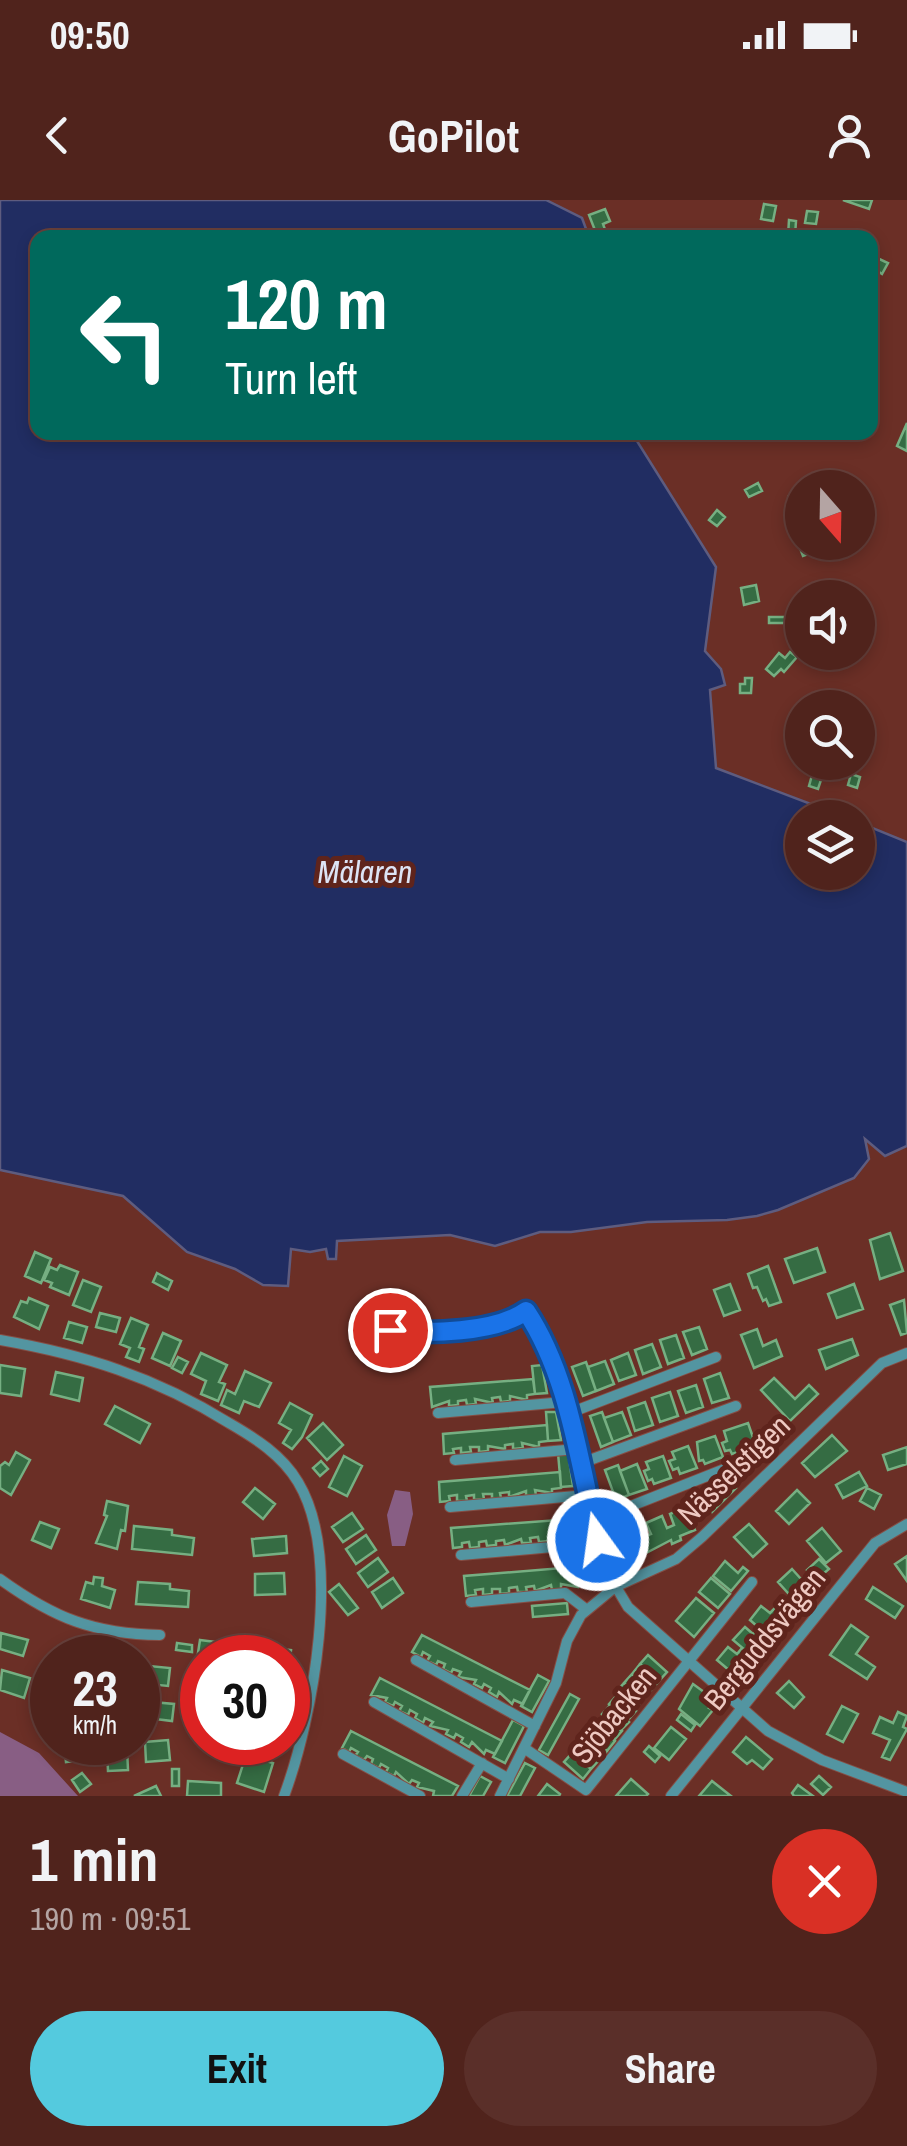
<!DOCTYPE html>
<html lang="en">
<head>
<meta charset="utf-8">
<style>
	:root { --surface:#50231c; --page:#5a2f29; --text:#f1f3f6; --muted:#b4a4a3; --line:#67403b; --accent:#54cade }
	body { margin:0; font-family:"Archivo Narrow",sans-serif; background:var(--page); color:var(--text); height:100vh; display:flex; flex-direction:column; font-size:38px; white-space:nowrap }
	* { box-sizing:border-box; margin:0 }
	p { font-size:32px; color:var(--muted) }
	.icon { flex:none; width:55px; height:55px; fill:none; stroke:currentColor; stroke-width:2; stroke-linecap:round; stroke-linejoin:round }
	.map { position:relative; height:1596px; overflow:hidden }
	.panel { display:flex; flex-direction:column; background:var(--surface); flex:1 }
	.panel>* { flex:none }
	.banner { position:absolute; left:30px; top:30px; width:848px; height:210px; border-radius:20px; box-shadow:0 5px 15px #0003,0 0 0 2px var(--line); background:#00695c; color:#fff; overflow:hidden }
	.needle { width:65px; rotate:160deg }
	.controls { position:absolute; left:785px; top:270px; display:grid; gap:20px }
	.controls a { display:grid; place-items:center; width:90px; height:90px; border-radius:50%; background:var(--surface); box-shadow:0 5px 15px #0003,0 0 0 2px var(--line); font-size:50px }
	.speed { position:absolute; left:30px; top:1435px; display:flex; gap:20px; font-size:50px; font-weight:700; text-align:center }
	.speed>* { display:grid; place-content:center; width:130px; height:130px; border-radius:50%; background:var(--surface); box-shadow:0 5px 15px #0003,0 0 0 2px var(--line); line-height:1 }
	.speed small { font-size:25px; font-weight:400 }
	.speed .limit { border:15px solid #d22; background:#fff; color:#111 }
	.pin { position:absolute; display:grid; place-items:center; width:85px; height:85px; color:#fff; margin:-42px; border:5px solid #fff; border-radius:50%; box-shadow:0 2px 10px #0007 }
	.me { position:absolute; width:110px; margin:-55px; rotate:346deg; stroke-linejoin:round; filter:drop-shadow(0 0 8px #0008) }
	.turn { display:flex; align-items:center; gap:35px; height:210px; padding:0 30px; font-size:45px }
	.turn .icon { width:130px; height:130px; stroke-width:2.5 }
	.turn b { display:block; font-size:70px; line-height:85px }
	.round { display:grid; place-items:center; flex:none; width:105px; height:105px; border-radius:52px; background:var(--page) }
	.summary { display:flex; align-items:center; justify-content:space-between; height:170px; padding:0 30px }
	h1 { font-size:60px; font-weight:700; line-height:75px }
	.button { display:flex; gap:20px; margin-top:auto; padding:20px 30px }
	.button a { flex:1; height:115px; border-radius:60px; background:var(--accent); color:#111; font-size:40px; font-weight:700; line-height:115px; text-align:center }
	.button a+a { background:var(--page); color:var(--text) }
	.status { display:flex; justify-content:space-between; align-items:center; height:70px; padding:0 50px; background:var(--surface); direction:ltr }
	.status svg { height:28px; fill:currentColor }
	header { display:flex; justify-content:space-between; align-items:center; height:130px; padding:0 30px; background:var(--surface); font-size:45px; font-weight:700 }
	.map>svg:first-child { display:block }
</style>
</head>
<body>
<div class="status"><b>09:50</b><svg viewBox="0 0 49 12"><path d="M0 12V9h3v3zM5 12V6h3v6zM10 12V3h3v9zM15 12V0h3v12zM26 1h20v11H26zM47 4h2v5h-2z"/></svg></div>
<header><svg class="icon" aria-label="back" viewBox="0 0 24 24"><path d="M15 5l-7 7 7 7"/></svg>GoPilot<svg class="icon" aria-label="person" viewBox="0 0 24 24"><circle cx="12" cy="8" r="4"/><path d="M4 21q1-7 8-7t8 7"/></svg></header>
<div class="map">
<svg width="907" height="1596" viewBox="0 0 907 1596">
	<rect width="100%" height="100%" fill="#6b2f26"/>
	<!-- green -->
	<path fill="#885e84" d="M 395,1290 L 410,1292 L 413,1314 L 405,1346 L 392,1346 L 387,1315 Z
		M 0,1532 L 39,1553 L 78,1596 L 0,1596 Z"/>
	<!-- water -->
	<path fill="#212d62" stroke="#5e5c7f" stroke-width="2.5" d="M 0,0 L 546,0 L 582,18 L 589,37 L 38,38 L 38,232 L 632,233 L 716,367 L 705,451 L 721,469 L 725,485 L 710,490 L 716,568 L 845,617 L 802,618 L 802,672 L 858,672 L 858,622 L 907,642 L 907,946 L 885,956 L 865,939 L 869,959 L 854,978 L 778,1010 L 757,1016 L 727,1020 L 647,1022 L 571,1032 L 540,1032 L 495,1046 L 450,1035 L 337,1041 L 336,1059 L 328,1059 L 326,1049 L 310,1052 L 291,1049 L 288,1086 L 263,1085 L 235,1069 L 187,1052 L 123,996 L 0,970 Z"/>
	<!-- building -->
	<path fill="#356c43" stroke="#76af82" stroke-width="2.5" d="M 843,0 L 872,0 L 869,9 Z
		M 764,4 L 776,6 L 773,21 L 761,19 Z
		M 605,9 L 610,21 L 603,24 L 608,38 L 598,38 L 589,15 Z
		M 807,11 L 818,12 L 816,24 L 805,23 Z
		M 789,20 L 796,21 L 795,36 L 788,36 Z
		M 875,57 L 888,63 L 882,74 L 876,70 L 874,75 L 870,73 Z
		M 907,223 L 907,251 L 897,246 Z
		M 758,283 L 762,291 L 749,297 L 745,290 Z
		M 797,290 L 802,298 L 802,305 L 798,308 L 789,296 Z
		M 717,310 L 725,317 L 717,326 L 709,320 Z
		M 802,341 L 810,342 L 814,352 L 803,356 L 798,343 Z
		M 756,385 L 759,401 L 744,405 L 741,388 Z
		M 769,417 L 790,417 L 790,423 L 769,423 Z
		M 790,452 L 797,457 L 784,472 L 781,469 L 774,476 L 766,469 L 779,453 L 785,458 Z
		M 745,478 L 752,478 L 751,493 L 740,493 L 740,484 L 745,484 Z
		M 814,568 L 824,571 L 818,589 L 809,586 Z
		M 851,574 L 860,577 L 857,588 L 848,585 Z
		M 890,1033 L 903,1071 L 880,1079 L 870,1040 Z
		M 817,1048 L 825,1072 L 794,1083 L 785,1059 Z
		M 35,1052 L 51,1059 L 41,1083 L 25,1076 Z
		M 60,1065 L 78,1072 L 69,1095 L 50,1087 L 52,1083 L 44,1080 L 50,1067 L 57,1070 Z
		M 768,1066 L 781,1102 L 769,1106 L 766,1099 L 763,1101 L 757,1087 L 753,1088 L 748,1074 Z
		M 157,1073 L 172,1081 L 168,1090 L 153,1082 Z
		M 83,1080 L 101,1087 L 91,1112 L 73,1105 Z
		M 730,1084 L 740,1110 L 724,1116 L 714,1090 Z
		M 854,1084 L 863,1109 L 837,1118 L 828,1094 Z
		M 29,1098 L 48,1106 L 39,1129 L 14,1117 L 21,1101 L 27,1103 Z
		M 904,1100 L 907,1133 L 901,1135 L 890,1105 Z
		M 100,1113 L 120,1118 L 116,1132 L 96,1127 Z
		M 131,1118 L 148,1125 L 139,1147 L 144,1149 L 139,1162 L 126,1157 L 130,1148 L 120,1144 Z
		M 69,1122 L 87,1127 L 82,1143 L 64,1138 Z
		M 699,1127 L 707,1149 L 692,1155 L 683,1132 Z
		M 757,1129 L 763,1146 L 776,1140 L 782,1156 L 754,1168 L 741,1135 Z
		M 163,1133 L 181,1141 L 170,1166 L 152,1158 Z
		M 676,1135 L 684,1158 L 668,1164 L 660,1140 Z
		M 852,1139 L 858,1155 L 826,1169 L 819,1150 Z
		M 652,1144 L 661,1167 L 643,1174 L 635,1150 Z
		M 401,1146 L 403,1162 L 379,1163 L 378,1148 Z
		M 201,1153 L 227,1165 L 219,1182 L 225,1184 L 218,1201 L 201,1194 L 206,1181 L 191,1174 Z
		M 628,1153 L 636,1175 L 619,1181 L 611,1160 Z
		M 178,1157 L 188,1162 L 182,1173 L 172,1168 Z
		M 605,1161 L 614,1184 L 596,1191 L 588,1167 Z
		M 586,1162 L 596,1191 L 583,1196 L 572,1167 Z
		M 0,1165 L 25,1169 L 21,1196 L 0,1193 Z
		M 542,1165 L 547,1193 L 535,1194 L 532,1166 Z
		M 245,1171 L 271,1183 L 259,1207 L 244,1201 L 239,1213 L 221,1205 L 227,1190 L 235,1194 Z
		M 56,1172 L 83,1178 L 79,1201 L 51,1194 Z
		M 720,1173 L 729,1198 L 712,1203 L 704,1179 Z
		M 774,1178 L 795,1199 L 809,1185 L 818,1194 L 790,1221 L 761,1190 Z
		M 533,1179 L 535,1194 L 527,1195 L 527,1200 L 510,1196 L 510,1201 L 501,1202 L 500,1197 L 492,1198 L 493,1203 L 475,1199 L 476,1204 L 467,1205 L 466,1200 L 458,1201 L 458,1205 L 449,1206 L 449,1201 L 432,1207 L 430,1187 Z
		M 696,1185 L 703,1207 L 686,1213 L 678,1191 Z
		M 670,1192 L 678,1216 L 660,1222 L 652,1198 Z
		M 645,1202 L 653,1225 L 635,1231 L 628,1208 Z
		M 290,1203 L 312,1215 L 302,1237 L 292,1249 L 283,1243 L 291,1230 L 279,1223 Z
		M 115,1206 L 150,1224 L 140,1243 L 105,1224 Z
		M 546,1212 L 556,1212 L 561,1240 L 548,1241 Z
		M 602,1212 L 613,1242 L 601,1247 L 590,1216 Z
		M 622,1212 L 631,1235 L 613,1242 L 604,1218 Z
		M 323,1223 L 343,1245 L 327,1260 L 307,1238 Z
		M 748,1223 L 756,1246 L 732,1254 L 730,1250 L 725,1251 L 722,1243 L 727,1241 L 724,1231 Z
		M 547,1225 L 548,1241 L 539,1242 L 539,1247 L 522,1243 L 523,1248 L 513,1249 L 513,1244 L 505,1245 L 505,1249 L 488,1246 L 488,1251 L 479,1252 L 479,1247 L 470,1247 L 471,1252 L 461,1253 L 461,1248 L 453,1249 L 454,1253 L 444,1254 L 443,1234 Z
		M 832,1235 L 847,1251 L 815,1277 L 802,1263 Z
		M 715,1236 L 723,1257 L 705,1264 L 703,1260 L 699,1261 L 697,1242 Z
		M 688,1246 L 697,1268 L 680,1274 L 678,1268 L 673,1270 L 669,1261 L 675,1259 L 672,1252 Z
		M 907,1247 L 907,1264 L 888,1270 L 883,1255 Z
		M 16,1252 L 30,1260 L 11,1295 L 0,1288 L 0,1266 L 5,1262 L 9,1265 Z
		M 568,1252 L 573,1286 L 561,1287 L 558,1253 Z
		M 344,1256 L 362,1266 L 347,1296 L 329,1287 Z
		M 663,1256 L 671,1278 L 654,1284 L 652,1279 L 648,1281 L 644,1271 L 649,1269 L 646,1262 Z
		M 321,1261 L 328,1269 L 320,1276 L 313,1268 Z
		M 637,1264 L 647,1289 L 629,1295 L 620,1271 Z
		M 618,1265 L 629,1295 L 616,1300 L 605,1270 Z
		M 560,1272 L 561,1288 L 552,1289 L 552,1293 L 535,1290 L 536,1295 L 526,1296 L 526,1291 L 509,1297 L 509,1292 L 500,1293 L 501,1298 L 492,1299 L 492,1294 L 483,1294 L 484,1299 L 474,1300 L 474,1295 L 466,1296 L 467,1301 L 457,1301 L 457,1295 L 449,1296 L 450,1301 L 440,1302 L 439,1282 Z
		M 859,1272 L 867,1286 L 843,1298 L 836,1285 Z
		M 727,1279 L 736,1288 L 712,1312 L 703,1303 Z
		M 255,1288 L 275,1304 L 263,1319 L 243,1302 Z
		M 867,1288 L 881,1295 L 874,1309 L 860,1301 Z
		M 797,1290 L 810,1303 L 789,1324 L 776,1311 Z
		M 580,1299 L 587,1335 L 574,1337 L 571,1300 Z
		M 107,1301 L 128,1306 L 125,1331 L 121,1330 L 117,1349 L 96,1343 L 107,1316 L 104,1315 Z
		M 686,1307 L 695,1330 L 680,1336 L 681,1340 L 672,1344 L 671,1340 L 648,1352 L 647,1349 L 631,1355 L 622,1332 L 639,1326 L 643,1337 L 651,1334 L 646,1323 L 662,1316 L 667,1328 L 674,1325 L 670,1314 Z
		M 352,1313 L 363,1329 L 343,1342 L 332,1327 Z
		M 572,1319 L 574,1334 L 564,1335 L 565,1340 L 548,1337 L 548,1341 L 539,1342 L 538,1337 L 530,1338 L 531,1343 L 522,1343 L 521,1339 L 505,1345 L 504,1340 L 496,1341 L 496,1345 L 487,1346 L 486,1341 L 479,1342 L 479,1347 L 470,1348 L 469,1342 L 462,1343 L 462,1347 L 453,1348 L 451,1328 Z
		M 40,1322 L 59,1329 L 51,1348 L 32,1340 Z
		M 749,1324 L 767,1344 L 753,1357 L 734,1337 Z
		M 134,1326 L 172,1330 L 172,1335 L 194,1338 L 192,1355 L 132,1349 Z
		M 822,1328 L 841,1351 L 826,1363 L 807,1341 Z
		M 366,1335 L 376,1350 L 356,1364 L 346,1349 Z
		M 286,1336 L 287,1353 L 254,1356 L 252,1339 Z
		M 593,1346 L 598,1374 L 586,1375 L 584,1347 Z
		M 907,1356 L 907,1381 L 895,1364 Z
		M 378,1358 L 388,1372 L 368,1387 L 358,1373 Z
		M 819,1359 L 829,1369 L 816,1380 L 807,1370 Z
		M 725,1361 L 738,1373 L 743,1367 L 748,1371 L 731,1391 L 713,1376 Z
		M 586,1366 L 587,1382 L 578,1383 L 578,1387 L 561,1384 L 561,1389 L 552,1390 L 551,1385 L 535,1391 L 534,1386 L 526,1387 L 527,1392 L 518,1392 L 517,1387 L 509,1388 L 509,1393 L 500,1394 L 500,1389 L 492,1389 L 492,1394 L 483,1395 L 483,1389 L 475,1390 L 476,1395 L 466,1396 L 464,1376 Z
		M 792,1369 L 810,1389 L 796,1402 L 778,1382 Z
		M 284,1373 L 285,1394 L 255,1395 L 255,1374 Z
		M 94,1377 L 103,1378 L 102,1386 L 115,1390 L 110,1408 L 81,1399 L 86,1382 L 93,1384 Z
		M 393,1378 L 403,1393 L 382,1408 L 372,1392 Z
		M 711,1378 L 730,1394 L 718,1408 L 699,1392 Z
		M 138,1382 L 170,1384 L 170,1389 L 189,1391 L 188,1407 L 136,1404 Z
		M 339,1384 L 358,1408 L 348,1415 L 329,1392 Z
		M 873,1387 L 903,1406 L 895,1418 L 866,1399 Z
		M 696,1398 L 714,1413 L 694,1437 L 676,1421 Z
		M 567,1403 L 568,1414 L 533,1417 L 532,1406 Z
		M 761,1406 L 770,1413 L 775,1408 L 787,1418 L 768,1436 L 750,1420 Z
		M 851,1425 L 868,1437 L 856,1454 L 875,1467 L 867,1479 L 830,1455 Z
		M 745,1427 L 753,1434 L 758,1429 L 770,1439 L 752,1456 L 733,1440 Z
		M 1,1433 L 28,1440 L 23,1456 L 0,1449 Z
		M 422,1435 L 530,1490 L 523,1504 L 514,1500 L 512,1504 L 499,1492 L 497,1497 L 489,1492 L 491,1488 L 484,1484 L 482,1488 L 474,1484 L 476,1480 L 458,1477 L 461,1472 L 453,1469 L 451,1473 L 443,1469 L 445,1464 L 438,1461 L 436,1465 L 427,1461 L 430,1456 L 423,1452 L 421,1457 L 412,1452 Z
		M 200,1440 L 232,1444 L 230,1458 L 202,1458 L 202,1467 L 196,1466 Z
		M 82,1443 L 112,1453 L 111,1458 L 77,1458 Z
		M 177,1443 L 192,1445 L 192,1452 L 176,1450 Z
		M 256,1446 L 291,1450 L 288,1478 L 288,1458 L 254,1458 Z
		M 728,1447 L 737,1454 L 742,1448 L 754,1458 L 736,1476 L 717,1460 Z
		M 648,1455 L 667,1472 L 659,1481 L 640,1464 Z
		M 640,1464 L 659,1481 L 651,1490 L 632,1474 Z
		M 139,1465 L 170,1468 L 168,1486 L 138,1483 Z
		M 2,1470 L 30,1478 L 24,1498 L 0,1490 Z
		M 632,1474 L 651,1490 L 643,1500 L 624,1483 Z
		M 538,1475 L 549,1481 L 532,1512 L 521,1506 Z
		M 380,1478 L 502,1541 L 495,1554 L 486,1550 L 484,1554 L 472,1542 L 469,1547 L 461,1542 L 463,1538 L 456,1534 L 454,1538 L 446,1534 L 448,1530 L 430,1526 L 433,1522 L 425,1518 L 423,1523 L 415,1518 L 417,1514 L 410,1510 L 408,1515 L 399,1511 L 402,1506 L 395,1502 L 393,1506 L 385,1502 L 387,1498 L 371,1495 Z
		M 47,1481 L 52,1482 L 52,1508 L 45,1507 Z
		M 789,1481 L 804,1497 L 794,1508 L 777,1493 Z
		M 624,1483 L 643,1500 L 635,1509 L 616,1492 Z
		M 693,1484 L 715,1500 L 709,1508 L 713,1510 L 700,1526 L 679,1509 Z
		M 192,1486 L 202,1487 L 202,1517 L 189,1515 Z
		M 570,1494 L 579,1499 L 548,1555 L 539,1550 Z
		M 617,1495 L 636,1511 L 628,1520 L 609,1504 Z
		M 141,1501 L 174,1504 L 172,1521 L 139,1517 Z
		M 610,1505 L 629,1522 L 621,1530 L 602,1514 Z
		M 842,1506 L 858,1514 L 843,1542 L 827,1534 Z
		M 898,1512 L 907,1516 L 903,1527 L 907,1529 L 890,1560 L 882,1557 L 890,1540 L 873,1533 L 880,1517 L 893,1523 Z
		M 681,1514 L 695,1525 L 691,1531 L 677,1520 Z
		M 605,1517 L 622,1531 L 615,1539 L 598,1525 Z
		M 513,1520 L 524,1526 L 505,1563 L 493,1557 Z
		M 596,1525 L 615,1541 L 607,1551 L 588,1534 Z
		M 671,1527 L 686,1539 L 669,1560 L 654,1548 Z
		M 351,1531 L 458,1586 L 452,1596 L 433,1596 L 434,1591 L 417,1587 L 419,1583 L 412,1580 L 409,1584 L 396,1572 L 394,1576 L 386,1572 L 388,1568 L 381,1564 L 379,1568 L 371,1564 L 373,1559 L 367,1556 L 364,1560 L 355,1556 L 358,1552 L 351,1548 L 349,1552 L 342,1548 Z
		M 588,1534 L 607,1551 L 599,1560 L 580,1543 Z
		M 746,1537 L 772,1559 L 763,1569 L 752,1560 L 747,1564 L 733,1552 Z
		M 168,1540 L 170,1560 L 146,1562 L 145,1542 Z
		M 88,1542 L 90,1559 L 66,1562 L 64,1543 Z
		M 580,1543 L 599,1560 L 591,1569 L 572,1553 Z
		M 649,1546 L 660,1556 L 655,1562 L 644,1552 Z
		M 127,1548 L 128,1570 L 108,1571 L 107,1550 Z
		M 572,1553 L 591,1569 L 583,1579 L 564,1562 Z
		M 246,1555 L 273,1563 L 264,1592 L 237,1583 Z
		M 525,1563 L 535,1568 L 520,1596 L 507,1596 Z
		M 172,1569 L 179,1569 L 179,1586 L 172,1586 Z
		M 82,1573 L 91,1584 L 80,1592 L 72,1580 Z
		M 480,1576 L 491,1582 L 483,1596 L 469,1596 Z
		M 819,1576 L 831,1587 L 823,1595 L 811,1584 Z
		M 631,1579 L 648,1594 L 646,1596 L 616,1596 Z
		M 188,1581 L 221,1583 L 221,1596 L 187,1596 Z
		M 712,1581 L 731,1596 L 699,1596 Z
		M 547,1584 L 560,1594 L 559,1596 L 538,1596 Z
		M 798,1585 L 813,1596 L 794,1596 L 792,1593 Z
		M 156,1586 L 161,1596 L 134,1596 Z"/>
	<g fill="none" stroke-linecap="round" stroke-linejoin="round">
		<defs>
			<path id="service" d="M 355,1127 C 403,1132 486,1139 526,1111"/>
			<path id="minor" d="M 526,1111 C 585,1199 570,1318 628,1407 L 768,1531 L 822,1560 L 907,1592
				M 0,1140 C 85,1155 155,1177 229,1223 C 255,1238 282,1255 298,1282 C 343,1357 313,1518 284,1596
				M 438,1213 L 564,1202
				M 567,1214 L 716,1157
				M 455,1260 L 576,1249
				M 579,1264 L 736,1206
				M 450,1307 L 587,1295
				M 593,1321 L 750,1259
				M 461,1355 L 598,1343
				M 0,1379 C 54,1418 94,1434 160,1435
				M 471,1402 L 565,1393 L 587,1410
				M 416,1460 L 535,1526
				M 374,1502 L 509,1579
				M 524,1548 L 586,1590 L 752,1382
				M 343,1554 L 420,1596
				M 462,1596 L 482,1563
				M 500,1596 L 556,1483 L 567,1441 L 581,1415 L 615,1387 L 676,1359 L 702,1337 L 882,1163 L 907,1153
				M 671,1596 L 875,1343 L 907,1324"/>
		</defs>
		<!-- service casing -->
		<use href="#service" stroke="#854e45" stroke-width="8"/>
		<!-- minor casing -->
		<use href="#minor" stroke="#854e45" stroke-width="12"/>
		<!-- service -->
		<use href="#service" stroke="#5395a1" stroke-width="5"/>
		<!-- minor -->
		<use href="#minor" stroke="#5395a1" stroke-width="10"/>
	</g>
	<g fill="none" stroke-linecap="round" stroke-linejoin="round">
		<defs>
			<path id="route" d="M 390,1130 C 428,1134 495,1133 526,1111 C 570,1177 579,1265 598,1340"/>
		</defs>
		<!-- route casing -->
		<use href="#route" stroke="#114b97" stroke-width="25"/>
		<!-- route -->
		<use href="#route" stroke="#1a73e8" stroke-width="18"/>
	</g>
	<g text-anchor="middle" stroke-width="10" stroke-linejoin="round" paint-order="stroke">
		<!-- street labels -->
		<g font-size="30" fill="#eec9c2" stroke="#5f241c">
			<text transform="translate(734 1270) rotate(-44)" y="10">Nässelstigen</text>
			<text transform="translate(765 1439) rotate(-51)" y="10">Berguddsvägen</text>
			<text transform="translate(614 1515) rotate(-51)" y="10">Sjöbacken</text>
		</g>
		<!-- water labels -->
		<g font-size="32" font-style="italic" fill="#dde4f5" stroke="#5f241c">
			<text x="365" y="683">Mälaren</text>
		</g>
	</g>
</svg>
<div class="controls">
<a><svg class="needle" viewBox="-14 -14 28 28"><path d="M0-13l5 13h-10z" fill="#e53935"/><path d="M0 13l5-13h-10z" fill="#b4a4a3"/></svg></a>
<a><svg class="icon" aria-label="sound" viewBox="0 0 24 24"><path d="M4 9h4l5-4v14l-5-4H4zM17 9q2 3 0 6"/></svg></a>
<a><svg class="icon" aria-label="search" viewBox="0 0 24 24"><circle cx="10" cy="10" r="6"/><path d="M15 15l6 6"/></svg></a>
<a><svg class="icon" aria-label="layers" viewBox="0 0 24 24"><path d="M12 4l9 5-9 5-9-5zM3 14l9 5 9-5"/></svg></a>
</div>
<div class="speed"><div>23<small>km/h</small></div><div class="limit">30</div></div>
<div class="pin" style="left:390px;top:1130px;background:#d93025"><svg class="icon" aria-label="arrive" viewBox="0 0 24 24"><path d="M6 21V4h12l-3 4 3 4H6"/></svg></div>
<svg class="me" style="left:598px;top:1340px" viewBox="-20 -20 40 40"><circle r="17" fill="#1a73e8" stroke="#fff" stroke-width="3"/><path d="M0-11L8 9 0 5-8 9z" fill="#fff"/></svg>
<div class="banner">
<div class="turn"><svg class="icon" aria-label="left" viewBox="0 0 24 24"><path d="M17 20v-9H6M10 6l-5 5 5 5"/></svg><div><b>120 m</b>Turn left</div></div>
</div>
</div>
<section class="panel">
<div class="summary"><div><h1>1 min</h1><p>190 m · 09:51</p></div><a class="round" style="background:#d93025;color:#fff"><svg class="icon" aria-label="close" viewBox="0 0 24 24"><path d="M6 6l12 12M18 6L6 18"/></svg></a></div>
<div class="button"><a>Exit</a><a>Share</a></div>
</section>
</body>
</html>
